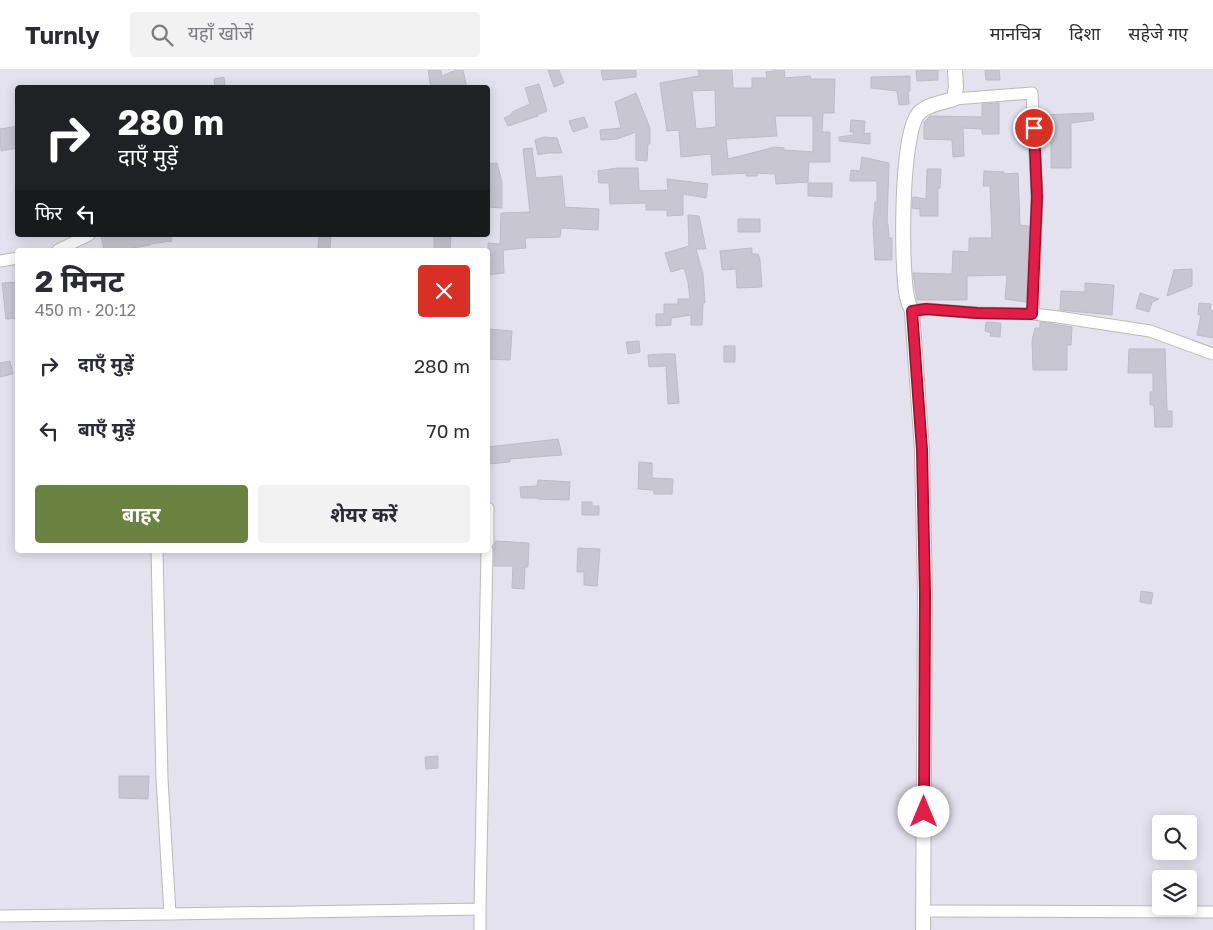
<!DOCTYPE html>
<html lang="hi">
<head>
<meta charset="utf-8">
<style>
	:root { --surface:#fff; --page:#f2f2f3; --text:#2b2b33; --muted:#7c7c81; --line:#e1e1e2; --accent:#6a8240 }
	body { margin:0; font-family:"Golos Text","Noto Sans Devanagari",sans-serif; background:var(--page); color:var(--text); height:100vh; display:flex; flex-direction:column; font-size:19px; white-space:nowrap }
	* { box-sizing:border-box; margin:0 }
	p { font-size:16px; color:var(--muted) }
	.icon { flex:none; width:28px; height:28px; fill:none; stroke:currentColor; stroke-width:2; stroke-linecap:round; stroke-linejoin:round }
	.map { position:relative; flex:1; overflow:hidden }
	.details { position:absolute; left:15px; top:178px; width:475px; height:305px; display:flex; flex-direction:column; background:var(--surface); border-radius:5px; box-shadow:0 2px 12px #0003 }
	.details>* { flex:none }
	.top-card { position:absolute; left:15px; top:15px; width:475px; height:152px; border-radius:5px; box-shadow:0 2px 12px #0003; background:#202124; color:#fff; overflow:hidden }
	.tools { position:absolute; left:1152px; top:745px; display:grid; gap:10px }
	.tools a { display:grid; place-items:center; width:45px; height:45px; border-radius:5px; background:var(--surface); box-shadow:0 2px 12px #0003; font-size:25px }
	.pin { position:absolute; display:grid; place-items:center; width:42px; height:42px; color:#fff; margin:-21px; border:2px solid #fff; border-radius:50%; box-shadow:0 1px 5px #0007 }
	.me { position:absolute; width:55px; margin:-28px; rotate:0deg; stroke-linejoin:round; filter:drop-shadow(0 0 4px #0008) }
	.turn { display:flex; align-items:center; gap:18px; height:105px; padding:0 20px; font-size:22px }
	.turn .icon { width:65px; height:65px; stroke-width:2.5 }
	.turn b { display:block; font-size:35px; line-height:42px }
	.then { display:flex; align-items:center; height:48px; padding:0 20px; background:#0003; gap:10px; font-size:19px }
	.round { display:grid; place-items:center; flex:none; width:52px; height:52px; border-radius:5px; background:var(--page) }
	.head { display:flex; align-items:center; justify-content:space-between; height:85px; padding:0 20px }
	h1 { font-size:30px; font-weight:700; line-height:38px }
	.cta { display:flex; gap:10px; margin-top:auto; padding:10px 20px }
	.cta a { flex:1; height:58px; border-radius:5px; background:var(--accent); color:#fff; font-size:20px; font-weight:700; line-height:58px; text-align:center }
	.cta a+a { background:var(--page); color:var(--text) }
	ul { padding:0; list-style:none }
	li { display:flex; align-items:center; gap:15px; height:65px; padding:0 20px }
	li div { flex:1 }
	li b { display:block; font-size:19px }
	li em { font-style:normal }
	header { display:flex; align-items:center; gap:30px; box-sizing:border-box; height:70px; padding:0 25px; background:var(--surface); border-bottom:1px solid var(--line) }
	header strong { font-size:24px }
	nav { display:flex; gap:28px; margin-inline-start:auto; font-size:18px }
	.search { width:350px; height:45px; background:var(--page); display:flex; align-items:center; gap:12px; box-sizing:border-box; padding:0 18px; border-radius:5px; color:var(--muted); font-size:19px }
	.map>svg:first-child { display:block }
</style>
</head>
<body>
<header>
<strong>Turnly</strong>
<div class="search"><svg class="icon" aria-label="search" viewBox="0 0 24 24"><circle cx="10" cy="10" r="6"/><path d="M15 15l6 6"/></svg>यहाँ खोजें</div>
<nav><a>मानचित्र</a><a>दिशा</a><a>सहेजे गए</a></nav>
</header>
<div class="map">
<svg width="1213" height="860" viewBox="0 0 1213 860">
	<rect width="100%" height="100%" fill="#e3e2ee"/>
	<!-- building -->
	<path fill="#c7c6d1" stroke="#bdbbc9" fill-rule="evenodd" d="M 428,0 L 441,0 L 442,6 L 456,0 L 463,0 L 467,18 L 431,18 Z
		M 548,0 L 559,0 L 564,13 L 554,17 Z
		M 601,0 L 636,0 L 636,7 L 603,10 Z
		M 698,0 L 732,0 L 733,18 L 752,18 L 752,8 L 767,8 L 766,2 L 781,0 L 784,0 L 785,8 L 810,6 L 811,9 L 835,9 L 834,43 L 823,43 L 822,62 L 830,62 L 830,92 L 809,92 L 808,112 L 776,114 L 775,104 L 757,103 L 757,106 L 746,106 L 747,103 L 712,105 L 711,84 L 681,87 L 679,60 L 667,61 L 660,13 L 699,6 ZM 715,20 L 716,57 L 696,59 L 692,21 ZM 775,46 L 813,46 L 813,82 L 784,80 L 784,78 L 775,77 L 728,89 L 726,69 L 777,66 Z
		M 938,0 L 938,10 L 917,11 L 916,1 Z
		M 985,0 L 999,0 L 1000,10 L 986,10 Z
		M 910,6 L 910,21 L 908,21 L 909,34 L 899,35 L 897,21 L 871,18 L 871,7 Z
		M 224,7 L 225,18 L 215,18 L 214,9 Z
		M 539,14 L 547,41 L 537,45 L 538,46 L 508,56 L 504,48 L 512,44 L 512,42 L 530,34 L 525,18 Z
		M 636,23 L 650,58 L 650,74 L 648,74 L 647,91 L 636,90 L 636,62 L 617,69 L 601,70 L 600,60 L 621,58 L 615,32 Z
		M 999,33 L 999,64 L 982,64 L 982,59 L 963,58 L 964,86 L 953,87 L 952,70 L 924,69 L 924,52 L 930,46 L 982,47 L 982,34 Z
		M 1093,43 L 1094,50 L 1071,53 L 1071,98 L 1051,98 L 1051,64 L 1041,64 L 1041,45 Z
		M 584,47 L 588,57 L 573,62 L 569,51 Z
		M 851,50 L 865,51 L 864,64 L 870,63 L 870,74 L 839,71 L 839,67 L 853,65 L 854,62 L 850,62 Z
		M 18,56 L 18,78 L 1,81 L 0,59 Z
		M 544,67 L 557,68 L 562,83 L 547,83 L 538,85 L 535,70 Z
		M 532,78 L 536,108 L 562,106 L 565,137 L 599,139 L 598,160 L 561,158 L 560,167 L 525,168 L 526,178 L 503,180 L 504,203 L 488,205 L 488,173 L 500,174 L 501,143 L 530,142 L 523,79 Z
		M 862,87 L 889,93 L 887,154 L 888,154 L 889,168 L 892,168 L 892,190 L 875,190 L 873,154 L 875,132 L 877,132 L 877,111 L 850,111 L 851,100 L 860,101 Z
		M 497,93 L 502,112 L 502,138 L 488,137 L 488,94 Z
		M 617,98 L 638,98 L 639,121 L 668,120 L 667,109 L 708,114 L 706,128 L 683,124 L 683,145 L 667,146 L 667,140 L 646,140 L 646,133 L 610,134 L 609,113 L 599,113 L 598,101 Z
		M 927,99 L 941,99 L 940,118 L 938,118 L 938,146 L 920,146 L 920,139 L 912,138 L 913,127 L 926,129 Z
		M 984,101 L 1004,102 L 1004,104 L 1018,103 L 1020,155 L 1029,156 L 1026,232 L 1005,229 L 1007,205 L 967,206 L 967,230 L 917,230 L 913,203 L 952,204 L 953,181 L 969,182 L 969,168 L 992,168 L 990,116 L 983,116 Z
		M 808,113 L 832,113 L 832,127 L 808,126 Z
		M 688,145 L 699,146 L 706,179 L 696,179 L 703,204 L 705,233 L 703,233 L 702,255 L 691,255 L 691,245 L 671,248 L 671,255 L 656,256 L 656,244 L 664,244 L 664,234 L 678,234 L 678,229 L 690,229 L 688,212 L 684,198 L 671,202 L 665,183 L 689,176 Z
		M 738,149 L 760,149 L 760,162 L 738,162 Z
		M 101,165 L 171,165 L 172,171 L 150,174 L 150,175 L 133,178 L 134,180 L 104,180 Z
		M 319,165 L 331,165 L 330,179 L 318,178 Z
		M 434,165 L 451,165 L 450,180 L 434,179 Z
		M 752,178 L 752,184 L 758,184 L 760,190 L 762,217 L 737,218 L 736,199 L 722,200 L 720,181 Z
		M 1192,199 L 1192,216 L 1167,226 L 1174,200 Z
		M 18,212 L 18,248 L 6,249 L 2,213 Z
		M 1085,213 L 1114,215 L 1112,245 L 1060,240 L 1061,221 L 1085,222 Z
		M 1140,223 L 1159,229 L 1152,232 L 1149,242 L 1136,238 Z
		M 1199,233 L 1211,234 L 1210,240 L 1213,241 L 1213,268 L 1197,265 L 1201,245 L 1198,245 Z
		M 986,252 L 1001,253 L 1000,267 L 990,266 L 991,263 L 985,261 Z
		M 1040,252 L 1072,257 L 1071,275 L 1067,275 L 1067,300 L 1033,300 L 1032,271 L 1035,258 L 1040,258 Z
		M 488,259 L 512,261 L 510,290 L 488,289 Z
		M 639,271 L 640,282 L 628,284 L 626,272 Z
		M 724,276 L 735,276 L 735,292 L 724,292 Z
		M 1129,279 L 1165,279 L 1167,341 L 1172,341 L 1172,357 L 1155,357 L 1154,335 L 1150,335 L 1150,322 L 1153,322 L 1153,303 L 1128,303 Z
		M 661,284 L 675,284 L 679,333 L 668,334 L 666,296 L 649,297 L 648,285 Z
		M 10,291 L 13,304 L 0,307 L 0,293 Z
		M 558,369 L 562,385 L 510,389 L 510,392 L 488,394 L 488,377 Z
		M 639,392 L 652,393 L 652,408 L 673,409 L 672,424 L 654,424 L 654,420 L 638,419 Z
		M 538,410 L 570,412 L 569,430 L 537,429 L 537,428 L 521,428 L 520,417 L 537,416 Z
		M 582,432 L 592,432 L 592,436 L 599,436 L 599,445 L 582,445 Z
		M 496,471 L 529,473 L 528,497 L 525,497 L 524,519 L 512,518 L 513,496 L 494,496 L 494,477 Z
		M 578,478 L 600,479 L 597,516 L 584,515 L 584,502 L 577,502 Z
		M 1141,521 L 1153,523 L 1151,534 L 1140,532 Z
		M 438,686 L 438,698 L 426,699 L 425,687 Z
		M 119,706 L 149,706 L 148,729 L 119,728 Z"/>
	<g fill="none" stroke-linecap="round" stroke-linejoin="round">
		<defs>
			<path id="minor" d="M 954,29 L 1032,23 L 1037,127 L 1033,244
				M 58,180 L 89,165
				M 0,191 L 18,188
				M 912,241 L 927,239 L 977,243 L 1033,244 L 1058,247 L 1150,261 L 1213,284
				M 488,472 L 488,438
				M 480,839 L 480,860
				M 924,841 L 1213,842
				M 170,844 L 480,839 L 487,480
				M 0,846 L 170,844 L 162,709 L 157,480"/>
			<path id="tertiary" d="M 923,860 L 925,524 L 922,380 L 912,241 C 910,237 908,232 907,227 C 901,198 900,63 919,43 C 926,35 944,32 954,29 L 956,17 L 955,0"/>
		</defs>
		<!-- minor casing -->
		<use href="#minor" stroke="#b9bcb2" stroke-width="13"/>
		<!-- tertiary casing -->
		<use href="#tertiary" stroke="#b9bcb2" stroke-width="16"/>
		<!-- minor -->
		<use href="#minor" stroke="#fff" stroke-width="11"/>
		<!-- tertiary -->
		<use href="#tertiary" stroke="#fff" stroke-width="14"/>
	</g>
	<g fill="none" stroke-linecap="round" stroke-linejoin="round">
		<defs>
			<path id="route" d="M 924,742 L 925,524 L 922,380 L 912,241 L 926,239 L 977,243 L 1032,244 L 1037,127 L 1034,58"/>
		</defs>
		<!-- route casing -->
		<use href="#route" stroke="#92132f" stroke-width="12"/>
		<!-- route -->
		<use href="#route" stroke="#e11d48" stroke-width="9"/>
	</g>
</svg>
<div class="tools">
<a><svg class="icon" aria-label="search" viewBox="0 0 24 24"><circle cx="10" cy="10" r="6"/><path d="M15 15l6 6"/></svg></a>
<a><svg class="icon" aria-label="layers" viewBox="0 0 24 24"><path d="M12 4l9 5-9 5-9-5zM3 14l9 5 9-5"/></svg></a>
</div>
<div class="pin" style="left:1034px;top:58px;background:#d93025"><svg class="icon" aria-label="arrive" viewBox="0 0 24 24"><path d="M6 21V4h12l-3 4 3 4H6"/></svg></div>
<svg class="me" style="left:924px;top:742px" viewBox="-20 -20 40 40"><circle r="19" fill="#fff"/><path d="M0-13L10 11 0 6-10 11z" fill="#e11d48"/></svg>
<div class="top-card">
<div class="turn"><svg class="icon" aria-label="right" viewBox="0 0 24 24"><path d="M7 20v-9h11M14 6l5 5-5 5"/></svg><div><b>280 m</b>दाएँ मुड़ें</div></div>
<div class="then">फिर<svg class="icon" aria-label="left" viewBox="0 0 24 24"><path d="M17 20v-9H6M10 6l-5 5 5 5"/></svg></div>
</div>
<section class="details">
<div class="head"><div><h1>2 मिनट</h1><p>450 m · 20:12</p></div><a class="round" style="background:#d93025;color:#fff"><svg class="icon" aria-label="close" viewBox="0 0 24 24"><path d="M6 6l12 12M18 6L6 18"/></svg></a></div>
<ul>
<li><svg class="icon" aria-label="right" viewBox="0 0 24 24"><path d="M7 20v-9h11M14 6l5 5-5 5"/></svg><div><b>दाएँ मुड़ें</b></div><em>280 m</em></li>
<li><svg class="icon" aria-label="left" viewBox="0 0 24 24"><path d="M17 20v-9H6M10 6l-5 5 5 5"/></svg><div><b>बाएँ मुड़ें</b></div><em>70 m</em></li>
</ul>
<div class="cta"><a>बाहर</a><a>शेयर करें</a></div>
</section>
</div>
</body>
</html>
